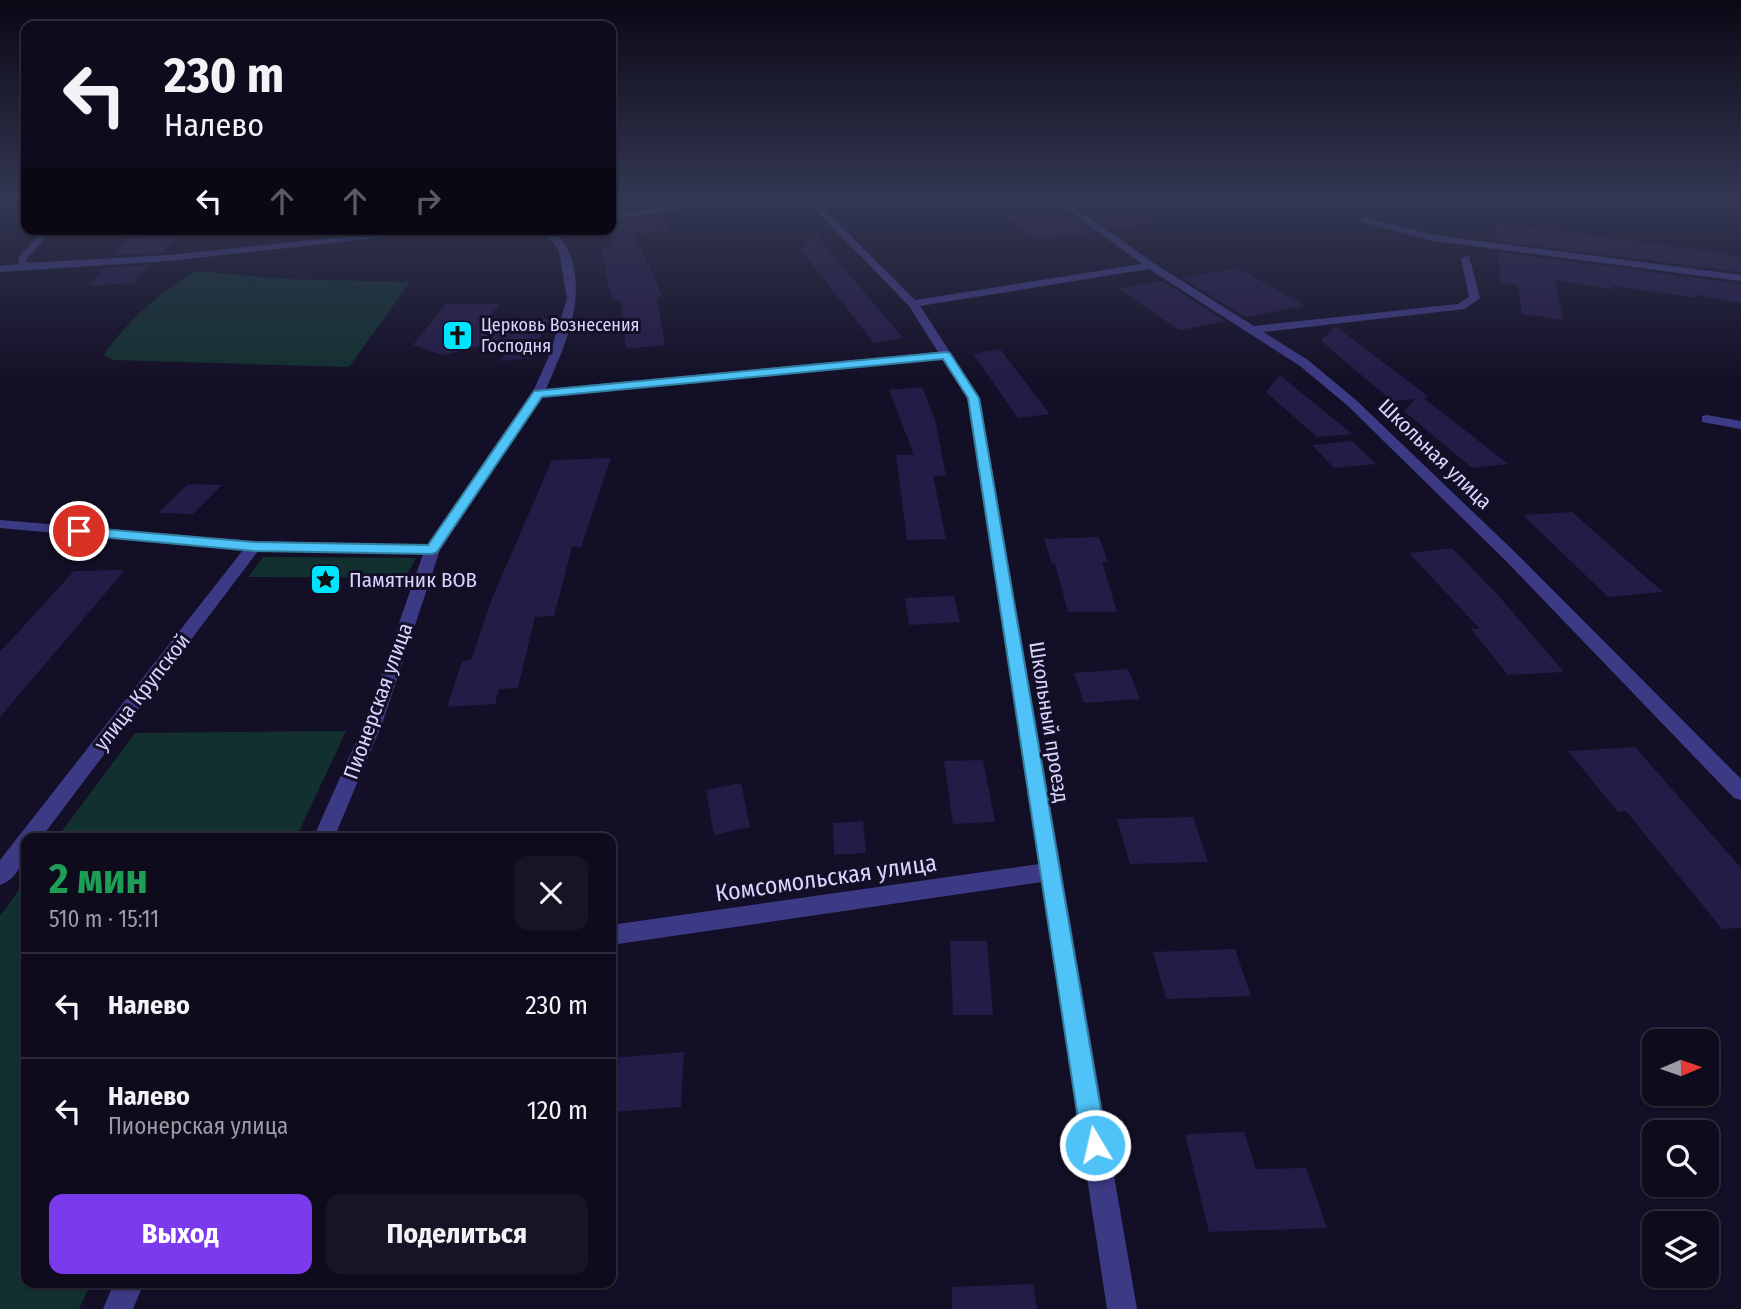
<!DOCTYPE html>
<html lang="ru">
<head>
<meta charset="utf-8">
<style>
	:root { --surface:#0e0b1c; --page:#171425; --text:#f1f3f6; --muted:#9b9ba3; --line:#2e2b3b; --accent:#7c3aed }
	body { margin:0; font-family:"Fira Sans Condensed",sans-serif; background:var(--page); color:var(--text); height:100vh; display:flex; flex-direction:column; font-size:26px; white-space:nowrap }
	* { box-sizing:border-box; margin:0 }
	p { font-size:23px; color:var(--muted) }
	.icon { flex:none; width:38px; height:38px; fill:none; stroke:currentColor; stroke-width:2; stroke-linecap:round; stroke-linejoin:round }
	.map { position:relative; flex:1; overflow:hidden }
	.drawer { position:absolute; left:21px; top:833px; width:595px; height:455px; display:flex; flex-direction:column; background:var(--surface); border-radius:14px; box-shadow:0 2px 5px #0004,0 0 0 2px var(--line) }
	.drawer>* { flex:none }
	.top-card { position:absolute; left:21px; top:21px; width:595px; height:214px; border-radius:14px; box-shadow:0 2px 5px #0004,0 0 0 2px var(--line); background:#0e0b1c; color:var(--text); overflow:hidden }
	.needle { width:46px; rotate:88deg }
	.fabs { position:absolute; left:1642px; top:1029px; display:grid; gap:14px }
	.fabs a { display:grid; place-items:center; width:77px; height:77px; border-radius:14px; background:var(--surface); box-shadow:0 2px 5px #0004,0 0 0 2px var(--line); font-size:35px }
	.pin { position:absolute; display:grid; place-items:center; width:60px; height:60px; color:#fff; margin:-30px; border:4px solid #fff; border-radius:50%; box-shadow:0 2px 7px #0007 }
	.me { position:absolute; width:77px; margin:-38px; rotate:351deg; stroke-linejoin:round; filter:drop-shadow(0 0 5px #0008) }
	.turn { display:flex; align-items:center; gap:24px; height:147px; padding:0 28px; font-size:32px }
	.turn .icon { width:91px; height:91px; stroke-width:2.5 }
	.turn b { display:block; font-size:49px; line-height:60px }
	.lanes { display:flex; align-items:center; height:66px; padding:0 28px; background:#0003; justify-content:center; gap:35px; direction:ltr }
	.lanes .off { opacity:.35 }
	.round { display:grid; place-items:center; flex:none; width:74px; height:74px; border-radius:14px; background:var(--page) }
	.head { display:flex; align-items:center; justify-content:space-between; height:119px; padding:0 28px }
	h1 { font-size:42px; font-weight:700; line-height:52px; color:#1e9e55 }
	.cta { display:flex; gap:14px; margin-top:auto; padding:14px 28px }
	.cta a { flex:1; height:80px; border-radius:14px; background:var(--accent); color:#fff; font-size:28px; font-weight:700; line-height:80px; text-align:center }
	.cta a+a { background:var(--page); color:var(--text) }
	ul { padding:0; list-style:none }
	li { display:flex; align-items:center; gap:21px; height:105px; padding:0 28px; border-top:2px solid var(--line) }
	li div { flex:1 }
	li b { display:block; font-size:26px }
	li em { font-style:normal }
	.map>svg:first-child { display:block }
</style>
</head>
<body>
<div class="map">
<svg width="1741" height="1309" viewBox="0 0 1741 1309">
	<rect width="100%" height="100%" fill="#130f26"/>
	<!-- green -->
	<path fill="#12302f" d="M 195,271 L 286,279 L 410,282 L 349,367 L 113,360 L 104,355 C 127,320 160,293 195,271 Z
		M 263,557 L 416,558 L 405,578 L 248,577 Z
		M 346,731 L 296,838 L 57,838 L 135,733 Z
		M 26,880 L 26,1283 L 91,1283 L 79,1309 L 0,1309 L 0,916 Z"/>
	<!-- building -->
	<path fill="#241b47" d="M 611,199 L 660,199 L 661,205 L 611,211 Z
		M 1088,199 L 1114,199 L 1160,222 L 1110,229 L 1070,201 Z
		M 1054,203 L 1093,232 L 1037,240 L 997,210 Z
		M 664,214 L 669,230 L 634,234 L 663,297 L 657,297 L 665,345 L 626,349 L 621,301 L 612,301 L 601,248 L 611,247 L 611,222 Z
		M 1495,223 L 1726,253 L 1727,256 L 1741,258 L 1741,272 L 1497,241 Z
		M 180,234 L 162,253 L 114,255 L 127,239 Z
		M 817,235 L 879,310 L 903,338 L 874,343 L 800,249 Z
		M 1498,252 L 1741,284 L 1741,303 L 1696,295 L 1697,298 L 1612,286 L 1613,289 L 1555,280 L 1563,320 L 1522,314 L 1518,285 L 1501,283 Z
		M 150,265 L 133,283 L 90,286 L 104,268 Z
		M 1238,268 L 1305,306 L 1245,317 L 1182,278 Z
		M 1162,281 L 1226,321 L 1181,330 L 1176,328 L 1118,288 Z
		M 446,304 L 499,304 L 488,320 L 549,319 L 549,330 L 543,331 L 531,358 L 500,361 L 512,339 L 442,355 L 413,345 Z
		M 1335,326 L 1429,397 L 1424,398 L 1508,464 L 1472,468 L 1404,411 L 1415,399 L 1392,401 L 1321,341 Z
		M 1000,349 L 1050,414 L 1018,418 L 973,354 Z
		M 1280,375 L 1352,434 L 1317,437 L 1266,392 Z
		M 922,387 L 935,419 L 946,476 L 933,476 L 946,539 L 907,540 L 896,455 L 914,455 L 889,390 Z
		M 1352,441 L 1376,464 L 1334,468 L 1312,445 Z
		M 611,458 L 581,547 L 572,547 L 554,616 L 535,617 L 518,688 L 499,689 L 495,704 L 447,707 L 462,661 L 471,660 L 493,596 L 552,460 Z
		M 188,484 L 222,485 L 193,514 L 158,513 Z
		M 1572,512 L 1624,558 L 1663,592 L 1608,597 L 1523,515 Z
		M 1099,537 L 1108,562 L 1102,562 L 1117,612 L 1068,612 L 1055,564 L 1052,564 L 1044,539 Z
		M 1452,548 L 1497,594 L 1564,672 L 1508,675 L 1471,629 L 1480,629 L 1409,553 Z
		M 125,570 L 0,717 L 0,652 L 74,571 Z
		M 954,596 L 960,622 L 909,625 L 905,598 Z
		M 1128,669 L 1140,699 L 1084,703 L 1074,673 Z
		M 1635,747 L 1741,868 L 1741,928 L 1722,929 L 1626,811 L 1618,812 L 1568,751 Z
		M 983,760 L 995,822 L 953,824 L 944,761 Z
		M 741,783 L 750,827 L 714,835 L 706,790 Z
		M 1193,817 L 1208,862 L 1130,864 L 1117,819 Z
		M 863,821 L 866,853 L 834,855 L 833,823 Z
		M 950,941 L 987,941 L 993,1015 L 953,1015 Z
		M 1235,949 L 1251,996 L 1166,999 L 1153,952 Z
		M 684,1052 L 681,1107 L 611,1112 L 611,1058 Z
		M 1244,1132 L 1256,1169 L 1306,1168 L 1327,1228 L 1209,1232 L 1185,1134 Z
		M 1033,1284 L 1037,1309 L 952,1309 L 952,1287 Z"/>
	<g fill="none" stroke-linecap="round" stroke-linejoin="round">
		<!-- minor -->
		<path fill="#3d3a85" fill-rule="evenodd" d="M 722,199 L 745,199 L 611,220 L 611,214 Z
			M 805,199 L 814,199 L 915,300 L 1142,264 L 1053,199 L 1063,199 L 1155,264 L 1254,326 L 1458,304 L 1469,297 L 1461,258 L 1469,256 L 1480,298 L 1465,309 L 1263,332 L 1308,360 L 1356,400 L 1519,556 L 1741,779 L 1741,800 L 1734,798 L 1507,562 L 1348,406 L 1300,366 L 1149,269 L 920,306 L 980,398 L 1137,1309 L 1107,1309 L 1042,882 L 611,945 L 611,925 L 1039,864 L 968,398 L 943,359 L 542,397 L 440,550 L 382,724 L 334,838 L 313,838 L 364,724 L 423,554 L 258,551 L 41,838 L 26,838 C 26,857 20,878 0,885 L 0,860 L 243,550 L 0,528 L 0,520 L 254,541 L 428,545 L 532,394 L 549,356 L 567,299 L 559,251 L 544,229 L 553,229 C 558,236 566,244 569,252 C 588,297 564,348 546,389 L 938,352 L 909,306 Z
			M 1364,217 L 1434,235 L 1741,275 L 1741,281 L 1434,241 L 1361,222 L 1361,218 Z
			M 44,229 L 53,229 L 26,260 L 28,263 L 169,255 L 423,229 L 457,229 L 169,261 L 0,272 L 0,266 L 19,264 L 18,258 Z
			M 1707,415 L 1741,421 L 1741,429 L 1702,422 L 1702,416 Z
			M 114,1283 L 144,1283 L 133,1309 L 103,1309 Z"/>
	</g>
	<!-- sky -->
	<linearGradient id="sky" x2="0" y2="1"><stop stop-color="#0a0815"/><stop offset="0.52" stop-color="#333752"/><stop offset="1" stop-color="#333752" stop-opacity="0"/></linearGradient>
	<rect width="1741" height="382" fill="url(#sky)"/>
	<!-- route -->
	<path fill="#4fc3f7" stroke="#337fa1" stroke-width="2" d="M 946,352 L 950,353 L 979,398 L 1107,1145 L 1104,1154 L 1095,1157 L 1086,1154 L 1082,1145 L 968,398 L 943,359 L 542,397 L 437,552 L 432,554 L 254,551 L 79,535 L 73,531 L 79,527 L 254,542 L 428,545 L 534,391 Z"/>
	<!-- icons -->
	<defs>
		<symbol id="church-square" viewBox="-11 -11 22 22"><rect x="-9" y="-9" width="18" height="18" rx="4" fill="#00e5ff" stroke="#130f26"/><path d="M-1.2-6h2.4v3.5h3.3v2.4h-3.3V6h-2.4V-.1h-3.3v-2.4h3.3Z" fill="#111"/></symbol>
		<symbol id="sight-square" viewBox="-11 -11 22 22"><rect x="-9" y="-9" width="18" height="18" rx="4" fill="#00e5ff" stroke="#130f26"/><path d="M0-6L1.8-2.2L6-1.7L2.9 1.2L3.7 5.4L0 3.3L-3.7 5.4L-2.9 1.2L-6-1.7L-1.8-2.2Z" fill="#111"/></symbol>
	</defs>
	<g fill-rule="evenodd">
		<use href="#church-square" x="440" y="318" width="35" height="35"/>
		<use href="#sight-square" x="308" y="562" width="35" height="35"/>
	</g>
	<g text-anchor="middle" stroke-width="6" stroke-linejoin="round" paint-order="stroke">
		<!-- far-poi labels -->
		<g font-size="18" fill="#d9d4ff" stroke="#130f26" text-anchor="start">
			<text x="481" y="331">Церковь Вознесения<tspan x="481" dy="21">Господня</tspan></text>
		</g>
		<!-- street labels -->
		<g font-size="21" fill="#d9d4ff" stroke="#130f26">
			<text transform="translate(1435 454) rotate(44)" y="7">Школьная улица</text>
			<text transform="translate(142 692) rotate(-52)" y="7">улица Крупской</text>
			<text transform="translate(378 701) rotate(-70)" y="7">Пионерская улица</text>
			<text transform="translate(1049 722) rotate(81)" y="7">Школьный проезд</text>
		</g>
		<!-- poi labels -->
		<g font-size="21" fill="#d9d4ff" stroke="#130f26" text-anchor="start">
			<text x="349" y="587">Памятник ВОВ</text>
		</g>
		<!-- near-street labels -->
		<g font-size="24" fill="#d9d4ff" stroke="#130f26">
			<text transform="translate(826 878) rotate(-8)" y="8">Комсомольская улица</text>
		</g>
	</g>
</svg>
<div class="fabs">
<a><svg class="needle" viewBox="-14 -14 28 28"><path d="M0-13l5 13h-10z" fill="#e53935"/><path d="M0 13l5-13h-10z" fill="#9b9ba3"/></svg></a>
<a><svg class="icon" aria-label="search" viewBox="0 0 24 24"><circle cx="10" cy="10" r="6"/><path d="M15 15l6 6"/></svg></a>
<a><svg class="icon" aria-label="layers" viewBox="0 0 24 24"><path d="M12 4l9 5-9 5-9-5zM3 14l9 5 9-5"/></svg></a>
</div>
<div class="pin" style="left:79px;top:531px;background:#d93025"><svg class="icon" aria-label="arrive" viewBox="0 0 24 24"><path d="M6 21V4h12l-3 4 3 4H6"/></svg></div>
<svg class="me" style="left:1095px;top:1145px" viewBox="-20 -20 40 40"><circle r="17" fill="#4fc3f7" stroke="#fff" stroke-width="3"/><path d="M0-11L8 9 0 5-8 9z" fill="#fff"/></svg>
<div class="top-card">
<div class="turn"><svg class="icon" aria-label="left" viewBox="0 0 24 24"><path d="M17 20v-9H6M10 6l-5 5 5 5"/></svg><div><b>230 m</b>Налево</div></div>
<div class="lanes"><svg class="icon" aria-label="left" viewBox="0 0 24 24"><path d="M17 20v-9H6M10 6l-5 5 5 5"/></svg><svg class="icon off" aria-label="ahead" viewBox="0 0 24 24"><path d="M12 20V5M6 11l6-6 6 6"/></svg><svg class="icon off" aria-label="ahead" viewBox="0 0 24 24"><path d="M12 20V5M6 11l6-6 6 6"/></svg><svg class="icon off" aria-label="right" viewBox="0 0 24 24"><path d="M7 20v-9h11M14 6l5 5-5 5"/></svg></div>
</div>
<section class="drawer">
<div class="head"><div><h1>2 мин</h1><p>510 m · 15:11</p></div><a class="round"><svg class="icon" aria-label="close" viewBox="0 0 24 24"><path d="M6 6l12 12M18 6L6 18"/></svg></a></div>
<ul>
<li><svg class="icon" aria-label="left" viewBox="0 0 24 24"><path d="M17 20v-9H6M10 6l-5 5 5 5"/></svg><div><b>Налево</b></div><em>230 m</em></li>
<li><svg class="icon" aria-label="left" viewBox="0 0 24 24"><path d="M17 20v-9H6M10 6l-5 5 5 5"/></svg><div><b>Налево</b><p>Пионерская улица</p></div><em>120 m</em></li>
</ul>
<div class="cta"><a>Выход</a><a>Поделиться</a></div>
</section>
</div>
</body>
</html>
